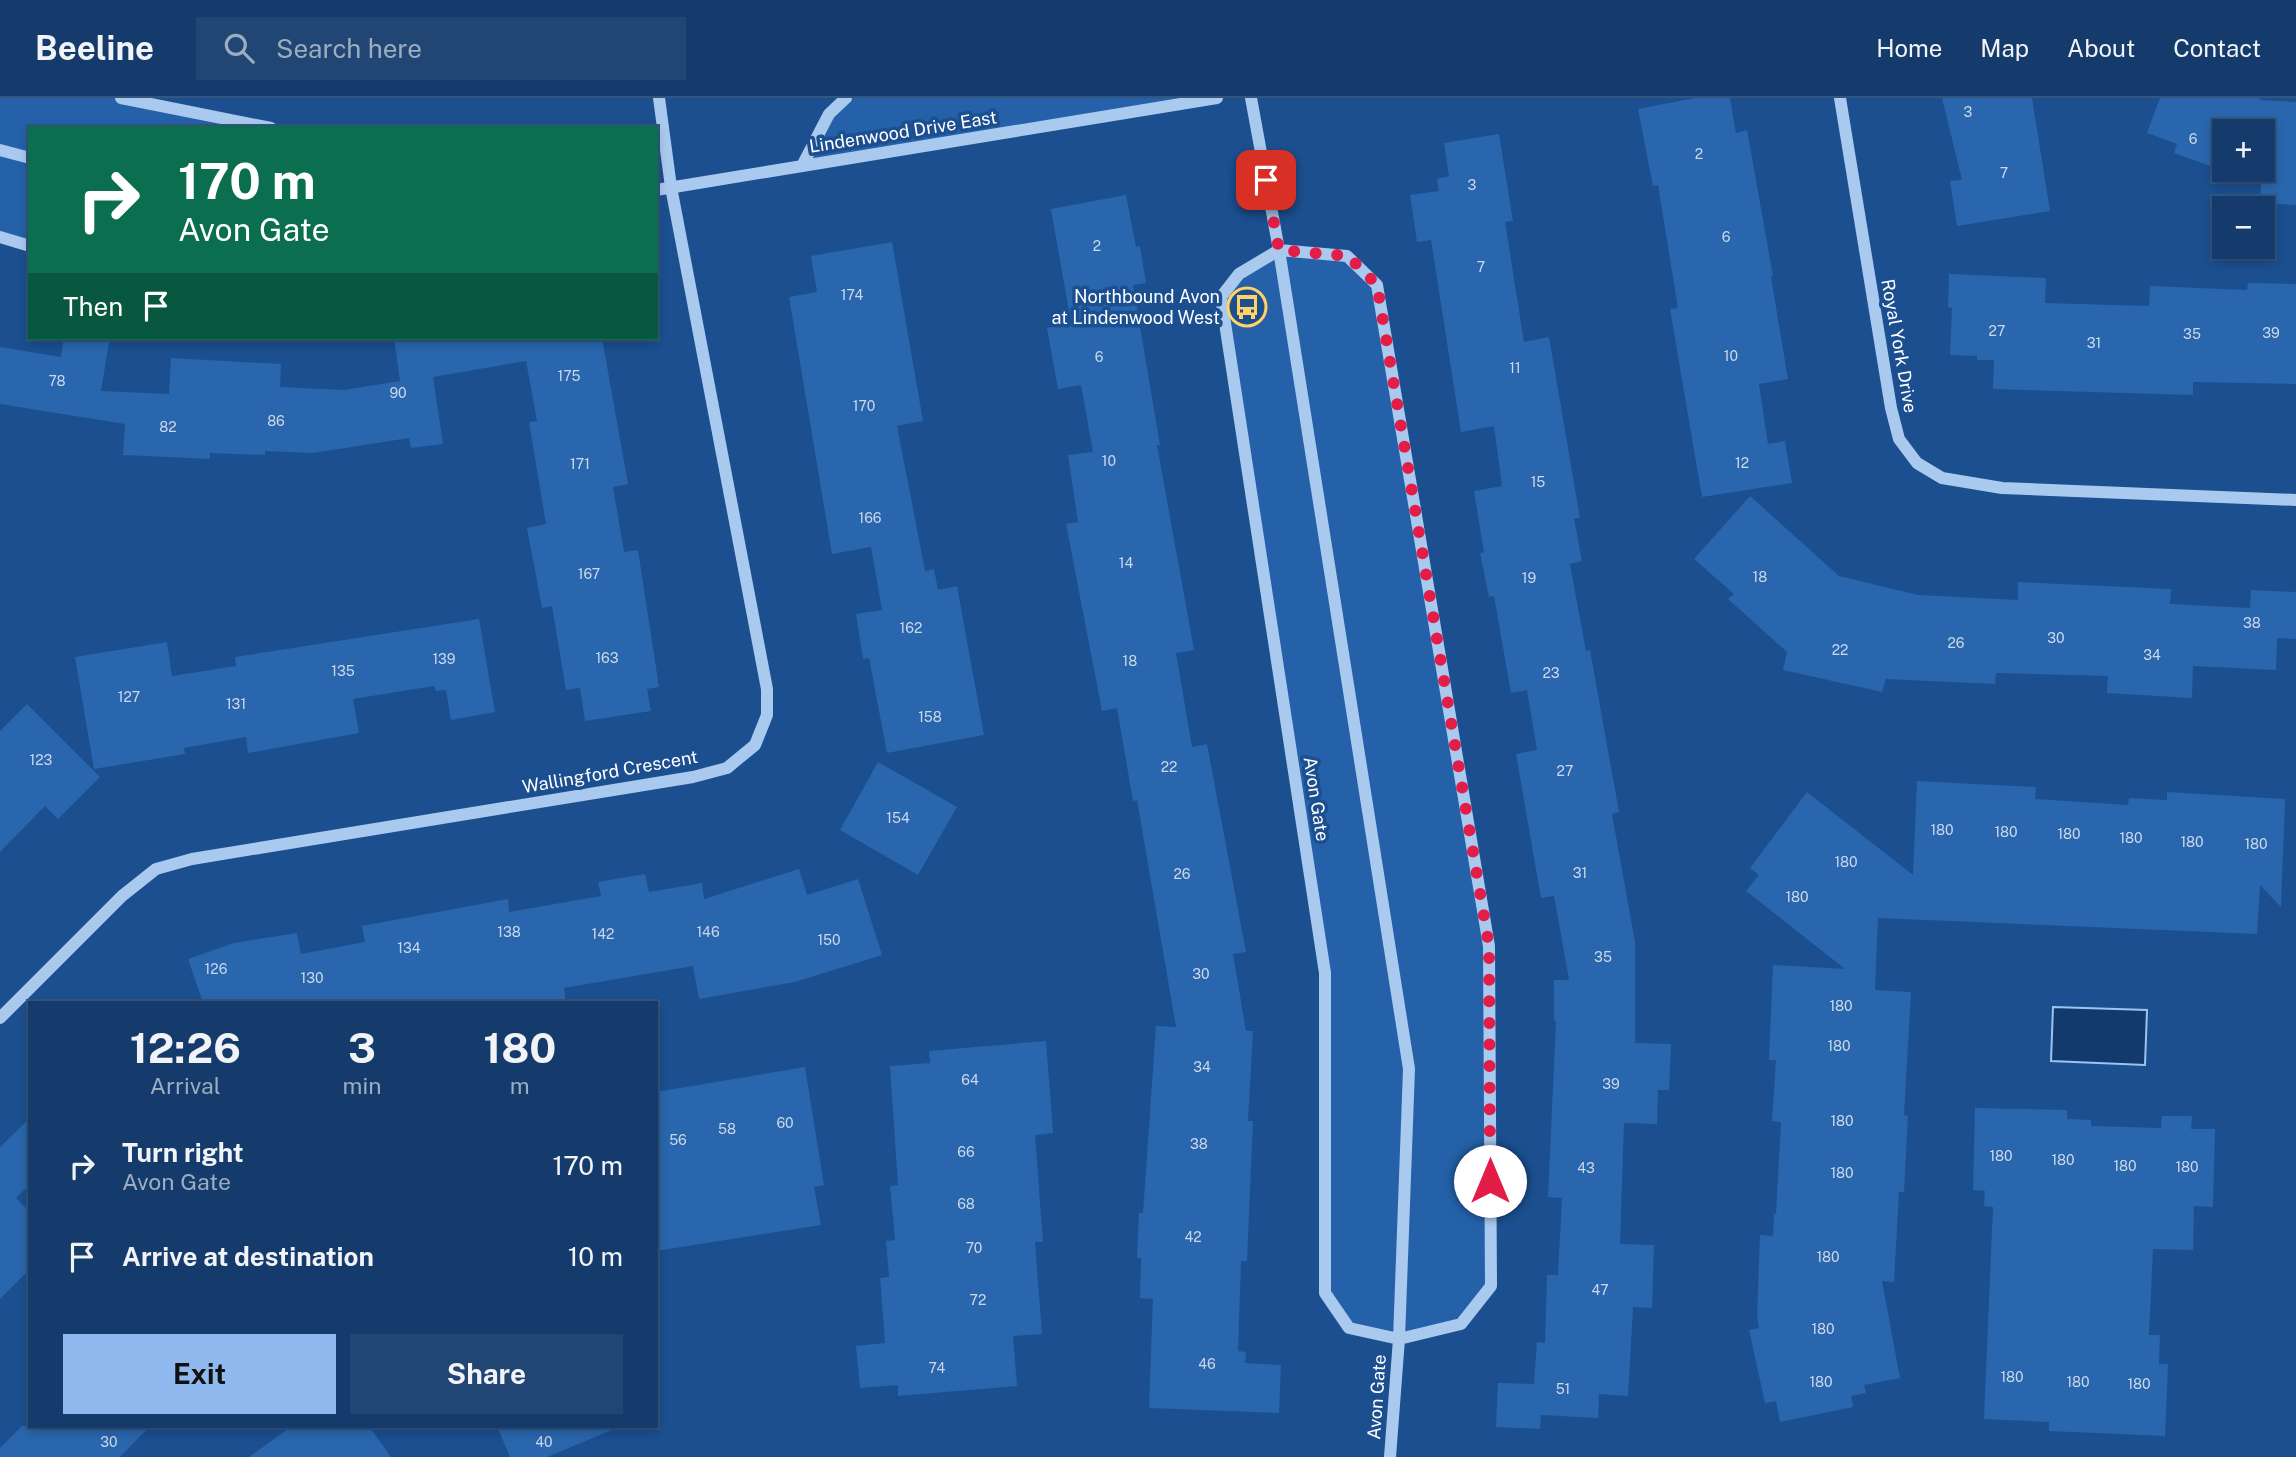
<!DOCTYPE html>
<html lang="en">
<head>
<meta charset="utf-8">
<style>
	:root { --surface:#143b6b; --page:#214673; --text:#f1f3f6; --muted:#9dadc1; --line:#33557e; --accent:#90b9f0 }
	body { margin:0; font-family:"Public Sans",sans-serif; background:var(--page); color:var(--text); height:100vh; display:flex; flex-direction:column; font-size:26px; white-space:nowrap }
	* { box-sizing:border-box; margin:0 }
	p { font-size:23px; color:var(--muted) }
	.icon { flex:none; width:38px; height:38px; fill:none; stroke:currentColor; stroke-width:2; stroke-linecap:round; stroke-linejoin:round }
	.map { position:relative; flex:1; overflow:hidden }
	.sheet { position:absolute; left:28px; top:903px; width:630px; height:427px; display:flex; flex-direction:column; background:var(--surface); border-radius:0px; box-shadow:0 4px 10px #0003,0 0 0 2px var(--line) }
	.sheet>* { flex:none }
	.hud { position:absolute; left:28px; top:28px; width:630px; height:214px; border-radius:0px; box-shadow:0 4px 10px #0003,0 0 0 2px var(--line); background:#0b6e4f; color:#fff; overflow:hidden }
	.buttons { position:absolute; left:2212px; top:21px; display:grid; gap:14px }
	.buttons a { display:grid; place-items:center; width:63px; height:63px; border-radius:0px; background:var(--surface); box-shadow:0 4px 10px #0003,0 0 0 2px var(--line); font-size:35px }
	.pin { position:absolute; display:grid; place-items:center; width:60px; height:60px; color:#fff; margin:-30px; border-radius:14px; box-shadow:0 4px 10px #0006 }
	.me { position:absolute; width:77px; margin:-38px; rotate:0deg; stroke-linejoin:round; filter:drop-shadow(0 0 5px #0008) }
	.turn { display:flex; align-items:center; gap:24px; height:147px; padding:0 35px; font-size:32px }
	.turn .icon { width:91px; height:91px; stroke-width:2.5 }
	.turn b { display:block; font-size:49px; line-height:60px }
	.then { display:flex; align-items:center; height:66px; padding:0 35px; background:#0003; gap:14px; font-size:26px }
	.eta { display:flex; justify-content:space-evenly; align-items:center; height:119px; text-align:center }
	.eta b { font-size:42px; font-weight:700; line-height:49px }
	.cta { display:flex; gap:14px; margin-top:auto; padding:14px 35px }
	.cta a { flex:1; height:80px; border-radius:0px; background:var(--accent); color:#111; font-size:28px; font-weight:700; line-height:80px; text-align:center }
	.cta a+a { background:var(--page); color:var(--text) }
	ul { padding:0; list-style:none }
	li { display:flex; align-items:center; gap:21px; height:91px; padding:0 35px }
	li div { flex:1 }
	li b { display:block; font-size:26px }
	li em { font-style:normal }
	header { display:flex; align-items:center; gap:42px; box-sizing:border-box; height:98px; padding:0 35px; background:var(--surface); border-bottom:2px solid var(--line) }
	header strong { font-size:33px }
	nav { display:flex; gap:38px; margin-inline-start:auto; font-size:24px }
	.search { width:490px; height:63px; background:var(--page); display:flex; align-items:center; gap:18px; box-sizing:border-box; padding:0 24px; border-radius:0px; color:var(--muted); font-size:26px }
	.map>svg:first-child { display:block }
</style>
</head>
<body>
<header>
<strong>Beeline</strong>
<div class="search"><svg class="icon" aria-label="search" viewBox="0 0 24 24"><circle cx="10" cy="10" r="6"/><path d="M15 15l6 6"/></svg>Search here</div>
<nav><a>Home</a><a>Map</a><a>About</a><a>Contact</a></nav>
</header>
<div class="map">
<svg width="2296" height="1359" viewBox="0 0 2296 1359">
	<rect width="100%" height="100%" fill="#1b4f8f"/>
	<!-- green -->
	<path fill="#2461a8" d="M 0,0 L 121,0 L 271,30 L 30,30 L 30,148 L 0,139 Z
		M 846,0 L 1217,0 L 802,68 Z
		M 1279,152 L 1347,158 L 1377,187 L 1489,848 L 1491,1188 L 1461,1226 L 1399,1241 L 1349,1230 L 1325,1195 L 1325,875 L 1221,199 L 1239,176 Z"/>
	<!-- water -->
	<path fill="#123a6d" stroke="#9cc4f0" stroke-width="2" d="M 2053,909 L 2147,912 L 2145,967 L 2051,963 Z"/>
	<!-- building -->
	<path fill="#2a66ad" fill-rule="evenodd" d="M 1695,0 L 1730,0 L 1736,35 L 1747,32 L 1773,178 L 1771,179 L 1788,281 L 1759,286 L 1768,346 L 1785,343 L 1792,385 L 1702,399 L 1670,211 L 1678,210 L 1658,87 L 1653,88 L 1638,11 Z
		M 1942,0 L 2032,0 L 2050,113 L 1957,128 L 1950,83 L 1962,82 Z
		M 2160,0 L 2260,0 L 2259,2 L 2296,4 L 2296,107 L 2260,105 L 2261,86 L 2174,55 L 2177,46 L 2147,35 ZM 2224,33 L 2263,33 L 2263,72 L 2224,72 Z
		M 1499,36 L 1513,123 L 1505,124 L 1524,244 L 1549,239 L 1580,420 L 1574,421 L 1582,463 L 1570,466 L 1586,553 L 1590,552 L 1619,714 L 1612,716 L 1635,844 L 1635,945 L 1671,946 L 1669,992 L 1658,992 L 1657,1026 L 1624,1025 L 1620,1146 L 1654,1147 L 1652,1210 L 1633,1209 L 1628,1298 L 1599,1296 L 1598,1320 L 1541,1317 L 1540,1331 L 1496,1329 L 1498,1285 L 1534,1286 L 1537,1244 L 1545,1245 L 1547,1177 L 1558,1177 L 1562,1100 L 1548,1099 L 1556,923 L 1554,923 L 1554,882 L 1569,882 L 1554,798 L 1541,800 L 1516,656 L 1537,652 L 1527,592 L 1511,595 L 1494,498 L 1489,499 L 1480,455 L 1484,454 L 1474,393 L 1502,388 L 1494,328 L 1461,334 L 1431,142 L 1417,144 L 1410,97 L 1439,93 L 1437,81 L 1449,78 L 1444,45 Z
		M 1126,97 L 1136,149 L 1140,148 L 1146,185 L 1133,187 L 1160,347 L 1157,347 L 1194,552 L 1176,555 L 1192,649 L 1207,646 L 1246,854 L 1233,856 L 1246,933 L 1253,933 L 1248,1023 L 1253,1023 L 1247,1163 L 1241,1163 L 1238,1253 L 1246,1254 L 1245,1265 L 1281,1267 L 1279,1315 L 1149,1310 L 1153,1201 L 1140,1200 L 1141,1160 L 1137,1160 L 1139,1115 L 1143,1115 L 1156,928 L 1176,929 L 1137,702 L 1133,703 L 1117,610 L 1102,613 L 1066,426 L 1078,424 L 1068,357 L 1093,354 L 1081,287 L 1058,291 L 1047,230 L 1071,225 L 1051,111 Z
		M 892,144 L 923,323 L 897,328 L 925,473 L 934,471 L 938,492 L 957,488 L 984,637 L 887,655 L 869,560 L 863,561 L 856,516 L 882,512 L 871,449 L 832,456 L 789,199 L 817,194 L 811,158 Z
		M 1949,176 L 2046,180 L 2045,205 L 2149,208 L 2150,188 L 2247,192 L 2248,185 L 2296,186 L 2296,286 L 2193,284 L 2193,297 L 1993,291 L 1994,262 L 1977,262 L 1977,258 L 1950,257 L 1952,210 L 1948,209 Z
		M 64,240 L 109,244 L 101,293 L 169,296 L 171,260 L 281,266 L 280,289 L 344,292 L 400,283 L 394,240 L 602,240 L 628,386 L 613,389 L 624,454 L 638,452 L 659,589 L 647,591 L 651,613 L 585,623 L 580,590 L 566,592 L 552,508 L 542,510 L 527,430 L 546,426 L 529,324 L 537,323 L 526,263 L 433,279 L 443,346 L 411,350 L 409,340 L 313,355 L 265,353 L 265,357 L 210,355 L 210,361 L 123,357 L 125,326 L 0,306 L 0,249 L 61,259 Z
		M 1750,398 L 1839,478 L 1918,497 L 2018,502 L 2018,484 L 2171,491 L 2170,506 L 2250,510 L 2251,492 L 2296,494 L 2296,541 L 2277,540 L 2276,572 L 2193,568 L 2192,600 L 2107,595 L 2108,578 L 1996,575 L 1995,586 L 1886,581 L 1882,594 L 1783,572 L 1787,554 L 1728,501 L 1734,496 L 1694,461 Z
		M 479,521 L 495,614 L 451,622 L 446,592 L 436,593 L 434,588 L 353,601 L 359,635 L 248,655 L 246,639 L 184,650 L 185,656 L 94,671 L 75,559 L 167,544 L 172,578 L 236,568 L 235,559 Z
		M 27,606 L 100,679 L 58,721 L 45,708 L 0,754 L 0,633 Z
		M 878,664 L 957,709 L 918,777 L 840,732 Z
		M 1917,683 L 2036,689 L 2035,701 L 2128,707 L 2129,700 L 2167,702 L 2167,694 L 2285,701 L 2281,809 L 2260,787 L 2257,836 L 1878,820 L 1875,892 L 1911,894 L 1904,1017 L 1908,1018 L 1904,1094 L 1899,1094 L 1894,1184 L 1882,1183 L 1900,1280 L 1864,1287 L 1866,1295 L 1851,1298 L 1853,1309 L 1780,1324 L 1776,1303 L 1765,1305 L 1749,1232 L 1759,1230 L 1757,1218 L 1760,1137 L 1773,1138 L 1774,1116 L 1776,1116 L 1781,1024 L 1772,1023 L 1776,962 L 1769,962 L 1773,867 L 1845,871 L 1746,793 L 1759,777 L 1750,770 L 1807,694 L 1913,777 Z
		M 799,771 L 807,797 L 858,781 L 882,857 L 795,884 L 699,901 L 693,868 L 564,890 L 566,905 L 203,905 L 188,861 L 234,845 L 297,835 L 301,856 L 365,844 L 362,828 L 508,801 L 509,814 L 601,798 L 598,784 L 645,776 L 649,794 L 702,785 L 704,801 Z
		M 1046,943 L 1053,1035 L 1035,1037 L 1043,1144 L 1035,1144 L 1042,1236 L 1013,1238 L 1017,1288 L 898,1298 L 898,1287 L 860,1290 L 856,1248 L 885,1245 L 880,1180 L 889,1179 L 886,1143 L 895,1142 L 890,1088 L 898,1087 L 890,968 L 930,965 L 929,953 Z
		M 805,969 L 824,1087 L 814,1089 L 821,1127 L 656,1153 L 656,994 Z
		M 1975,1010 L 2067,1012 L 2067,1021 L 2091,1022 L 2091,1028 L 2161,1030 L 2162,1018 L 2192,1018 L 2191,1031 L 2215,1031 L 2213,1109 L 2194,1108 L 2193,1152 L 2153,1151 L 2149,1237 L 2160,1237 L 2159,1266 L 2168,1266 L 2165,1338 L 2049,1333 L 2049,1324 L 1984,1321 L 1993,1109 L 1984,1108 L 1985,1093 L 1973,1092 Z
		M 30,1020 L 30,1086 L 16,1100 L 30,1114 L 30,1171 L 0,1201 L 0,1049 Z
		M 22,1328 L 150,1328 L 120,1359 L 0,1359 L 0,1350 Z
		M 292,1328 L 369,1328 L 391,1359 L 249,1359 Z
		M 497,1328 L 619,1328 L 619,1329 L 547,1359 L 510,1359 Z"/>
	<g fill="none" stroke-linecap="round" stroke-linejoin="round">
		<!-- minor -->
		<path stroke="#a9c9ee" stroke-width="12" d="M 121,0 L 271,30
			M 1251,0 L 1279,152 L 1409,971 L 1399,1241 L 1390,1359
			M 1840,0 L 1891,310 L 1899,341 L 1917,365 L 1942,380 L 2002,390 L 2296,402
			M 0,52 L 30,60
			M 802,68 L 829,16 L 846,0
			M 656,92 L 1217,0
			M 0,139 L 30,148
			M 1279,152 L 1347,158 L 1377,187 L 1489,848 L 1491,1188 L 1461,1226 L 1399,1241 L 1349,1230 L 1325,1195 L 1325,875 L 1221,199 L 1239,176 Z
			M 0,920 L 122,798 L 156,771 L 192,761 L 693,679 L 727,670 L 755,647 L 767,617 L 767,591 L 671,89 L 659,0"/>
	</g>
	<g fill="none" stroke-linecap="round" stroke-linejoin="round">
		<!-- route -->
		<path stroke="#e11d48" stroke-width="12" stroke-dasharray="0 21.6" d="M 1266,82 L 1279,152 L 1348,158 L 1377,187 L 1489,848 L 1490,1083"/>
	</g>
	<!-- icons -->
	<defs>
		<symbol id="bus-ring" viewBox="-11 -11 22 22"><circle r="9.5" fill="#1b4f8f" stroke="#ffd166" stroke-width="1.5"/><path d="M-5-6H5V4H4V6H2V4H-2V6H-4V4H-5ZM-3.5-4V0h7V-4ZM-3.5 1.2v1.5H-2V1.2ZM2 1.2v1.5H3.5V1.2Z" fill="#ffd166"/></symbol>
	</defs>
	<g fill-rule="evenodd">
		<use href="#bus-ring" x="1225" y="187" width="44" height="44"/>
	</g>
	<g text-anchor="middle" stroke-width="7" stroke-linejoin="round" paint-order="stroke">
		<!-- number labels -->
		<g font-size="14" fill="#cad9ea">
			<text x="1968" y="19">3</text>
			<text x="2193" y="46">6</text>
			<text x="1699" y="61">2</text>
			<text x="2004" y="80">7</text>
			<text x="1472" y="92">3</text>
			<text x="1726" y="144">6</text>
			<text x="1097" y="153">2</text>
			<text x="1481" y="174">7</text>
			<text x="852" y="202">174</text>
			<text x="1997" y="238">27</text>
			<text x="2271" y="240">39</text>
			<text x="2192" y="241">35</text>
			<text x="2094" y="250">31</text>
			<text x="1731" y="263">10</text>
			<text x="1099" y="264">6</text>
			<text x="1515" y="275">11</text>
			<text x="569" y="283">175</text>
			<text x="57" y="288">78</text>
			<text x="398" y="300">90</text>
			<text x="864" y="313">170</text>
			<text x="276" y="328">86</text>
			<text x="168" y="334">82</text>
			<text x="1109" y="368">10</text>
			<text x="1742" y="370">12</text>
			<text x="580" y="371">171</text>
			<text x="1538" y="389">15</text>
			<text x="870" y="425">166</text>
			<text x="1126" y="470">14</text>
			<text x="589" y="481">167</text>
			<text x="1760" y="484">18</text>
			<text x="1529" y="485">19</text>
			<text x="2252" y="530">38</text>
			<text x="911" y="535">162</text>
			<text x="2056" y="545">30</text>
			<text x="1956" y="550">26</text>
			<text x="1840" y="557">22</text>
			<text x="2152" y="562">34</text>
			<text x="607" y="565">163</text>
			<text x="444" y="566">139</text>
			<text x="1130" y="568">18</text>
			<text x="343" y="578">135</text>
			<text x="1551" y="580">23</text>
			<text x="129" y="604">127</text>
			<text x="236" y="611">131</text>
			<text x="930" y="624">158</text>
			<text x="41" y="667">123</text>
			<text x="1169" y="674">22</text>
			<text x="1565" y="678">27</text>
			<text x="898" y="725">154</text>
			<text x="1942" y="737">180</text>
			<text x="2006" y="739">180</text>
			<text x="2069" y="741">180</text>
			<text x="2131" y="745">180</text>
			<text x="2192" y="749">180</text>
			<text x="2256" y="751">180</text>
			<text x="1846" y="769">180</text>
			<text x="1580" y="780">31</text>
			<text x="1182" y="781">26</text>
			<text x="1797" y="804">180</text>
			<text x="509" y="839">138</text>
			<text x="708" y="839">146</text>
			<text x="603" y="841">142</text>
			<text x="829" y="847">150</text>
			<text x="409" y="855">134</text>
			<text x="1603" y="864">35</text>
			<text x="216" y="876">126</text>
			<text x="1201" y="881">30</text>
			<text x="312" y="885">130</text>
			<text x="1841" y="913">180</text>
			<text x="1839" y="953">180</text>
			<text x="1202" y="974">34</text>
			<text x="970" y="987">64</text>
			<text x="1611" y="991">39</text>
			<text x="1842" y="1028">180</text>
			<text x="785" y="1030">60</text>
			<text x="727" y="1036">58</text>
			<text x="678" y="1047">56</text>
			<text x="1199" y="1051">38</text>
			<text x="966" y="1059">66</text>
			<text x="2001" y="1063">180</text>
			<text x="2063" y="1067">180</text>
			<text x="2125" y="1073">180</text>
			<text x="2187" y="1074">180</text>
			<text x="1586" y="1075">43</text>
			<text x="1842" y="1080">180</text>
			<text x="966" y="1111">68</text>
			<text x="1193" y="1144">42</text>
			<text x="974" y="1155">70</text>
			<text x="1828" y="1164">180</text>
			<text x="1600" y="1197">47</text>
			<text x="978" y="1207">72</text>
			<text x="1823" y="1236">180</text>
			<text x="1207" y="1271">46</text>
			<text x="937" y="1275">74</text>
			<text x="2012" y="1284">180</text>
			<text x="1821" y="1289">180</text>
			<text x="2078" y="1289">180</text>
			<text x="2139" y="1291">180</text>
			<text x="1563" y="1296">51</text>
			<text x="109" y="1349">30</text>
			<text x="544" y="1349">40</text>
		</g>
		<!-- street labels -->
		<g font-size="18" fill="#fff" stroke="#1b4f8f">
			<text transform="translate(903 34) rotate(-9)" y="6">Lindenwood Drive East</text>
			<text transform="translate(1899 248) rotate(80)" y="6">Royal York Drive</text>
			<text transform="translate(610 674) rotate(-10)" y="6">Wallingford Crescent</text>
			<text transform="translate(1316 701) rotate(81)" y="6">Avon Gate</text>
			<text transform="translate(1377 1299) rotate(-86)" y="6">Avon Gate</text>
		</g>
		<!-- poi labels -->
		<g font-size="18" fill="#fff" stroke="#1b4f8f" text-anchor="end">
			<text x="1220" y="205">Northbound Avon<tspan x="1220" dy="21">at Lindenwood West</tspan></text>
		</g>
	</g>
</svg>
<div class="buttons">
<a>+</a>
<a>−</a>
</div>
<div class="pin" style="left:1266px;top:82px;background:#d93025"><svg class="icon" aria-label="arrive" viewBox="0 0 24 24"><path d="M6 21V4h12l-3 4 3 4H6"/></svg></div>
<svg class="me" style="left:1490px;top:1083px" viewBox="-20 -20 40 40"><circle r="19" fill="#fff"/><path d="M0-13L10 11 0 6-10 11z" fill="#e11d48"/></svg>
<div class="hud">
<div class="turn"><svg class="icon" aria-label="right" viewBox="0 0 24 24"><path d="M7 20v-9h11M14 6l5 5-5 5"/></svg><div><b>170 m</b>Avon Gate</div></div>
<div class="then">Then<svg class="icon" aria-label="arrive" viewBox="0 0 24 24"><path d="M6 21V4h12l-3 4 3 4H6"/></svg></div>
</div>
<section class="sheet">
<div class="eta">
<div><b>12:26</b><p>Arrival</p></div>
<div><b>3</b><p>min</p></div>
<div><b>180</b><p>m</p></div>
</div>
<ul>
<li><svg class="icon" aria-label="right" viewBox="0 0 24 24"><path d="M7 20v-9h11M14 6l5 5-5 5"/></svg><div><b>Turn right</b><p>Avon Gate</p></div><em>170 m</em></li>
<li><svg class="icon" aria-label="arrive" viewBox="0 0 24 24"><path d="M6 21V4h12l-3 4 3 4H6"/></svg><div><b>Arrive at destination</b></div><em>10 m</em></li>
</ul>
<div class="cta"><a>Exit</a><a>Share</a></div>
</section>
</div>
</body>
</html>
